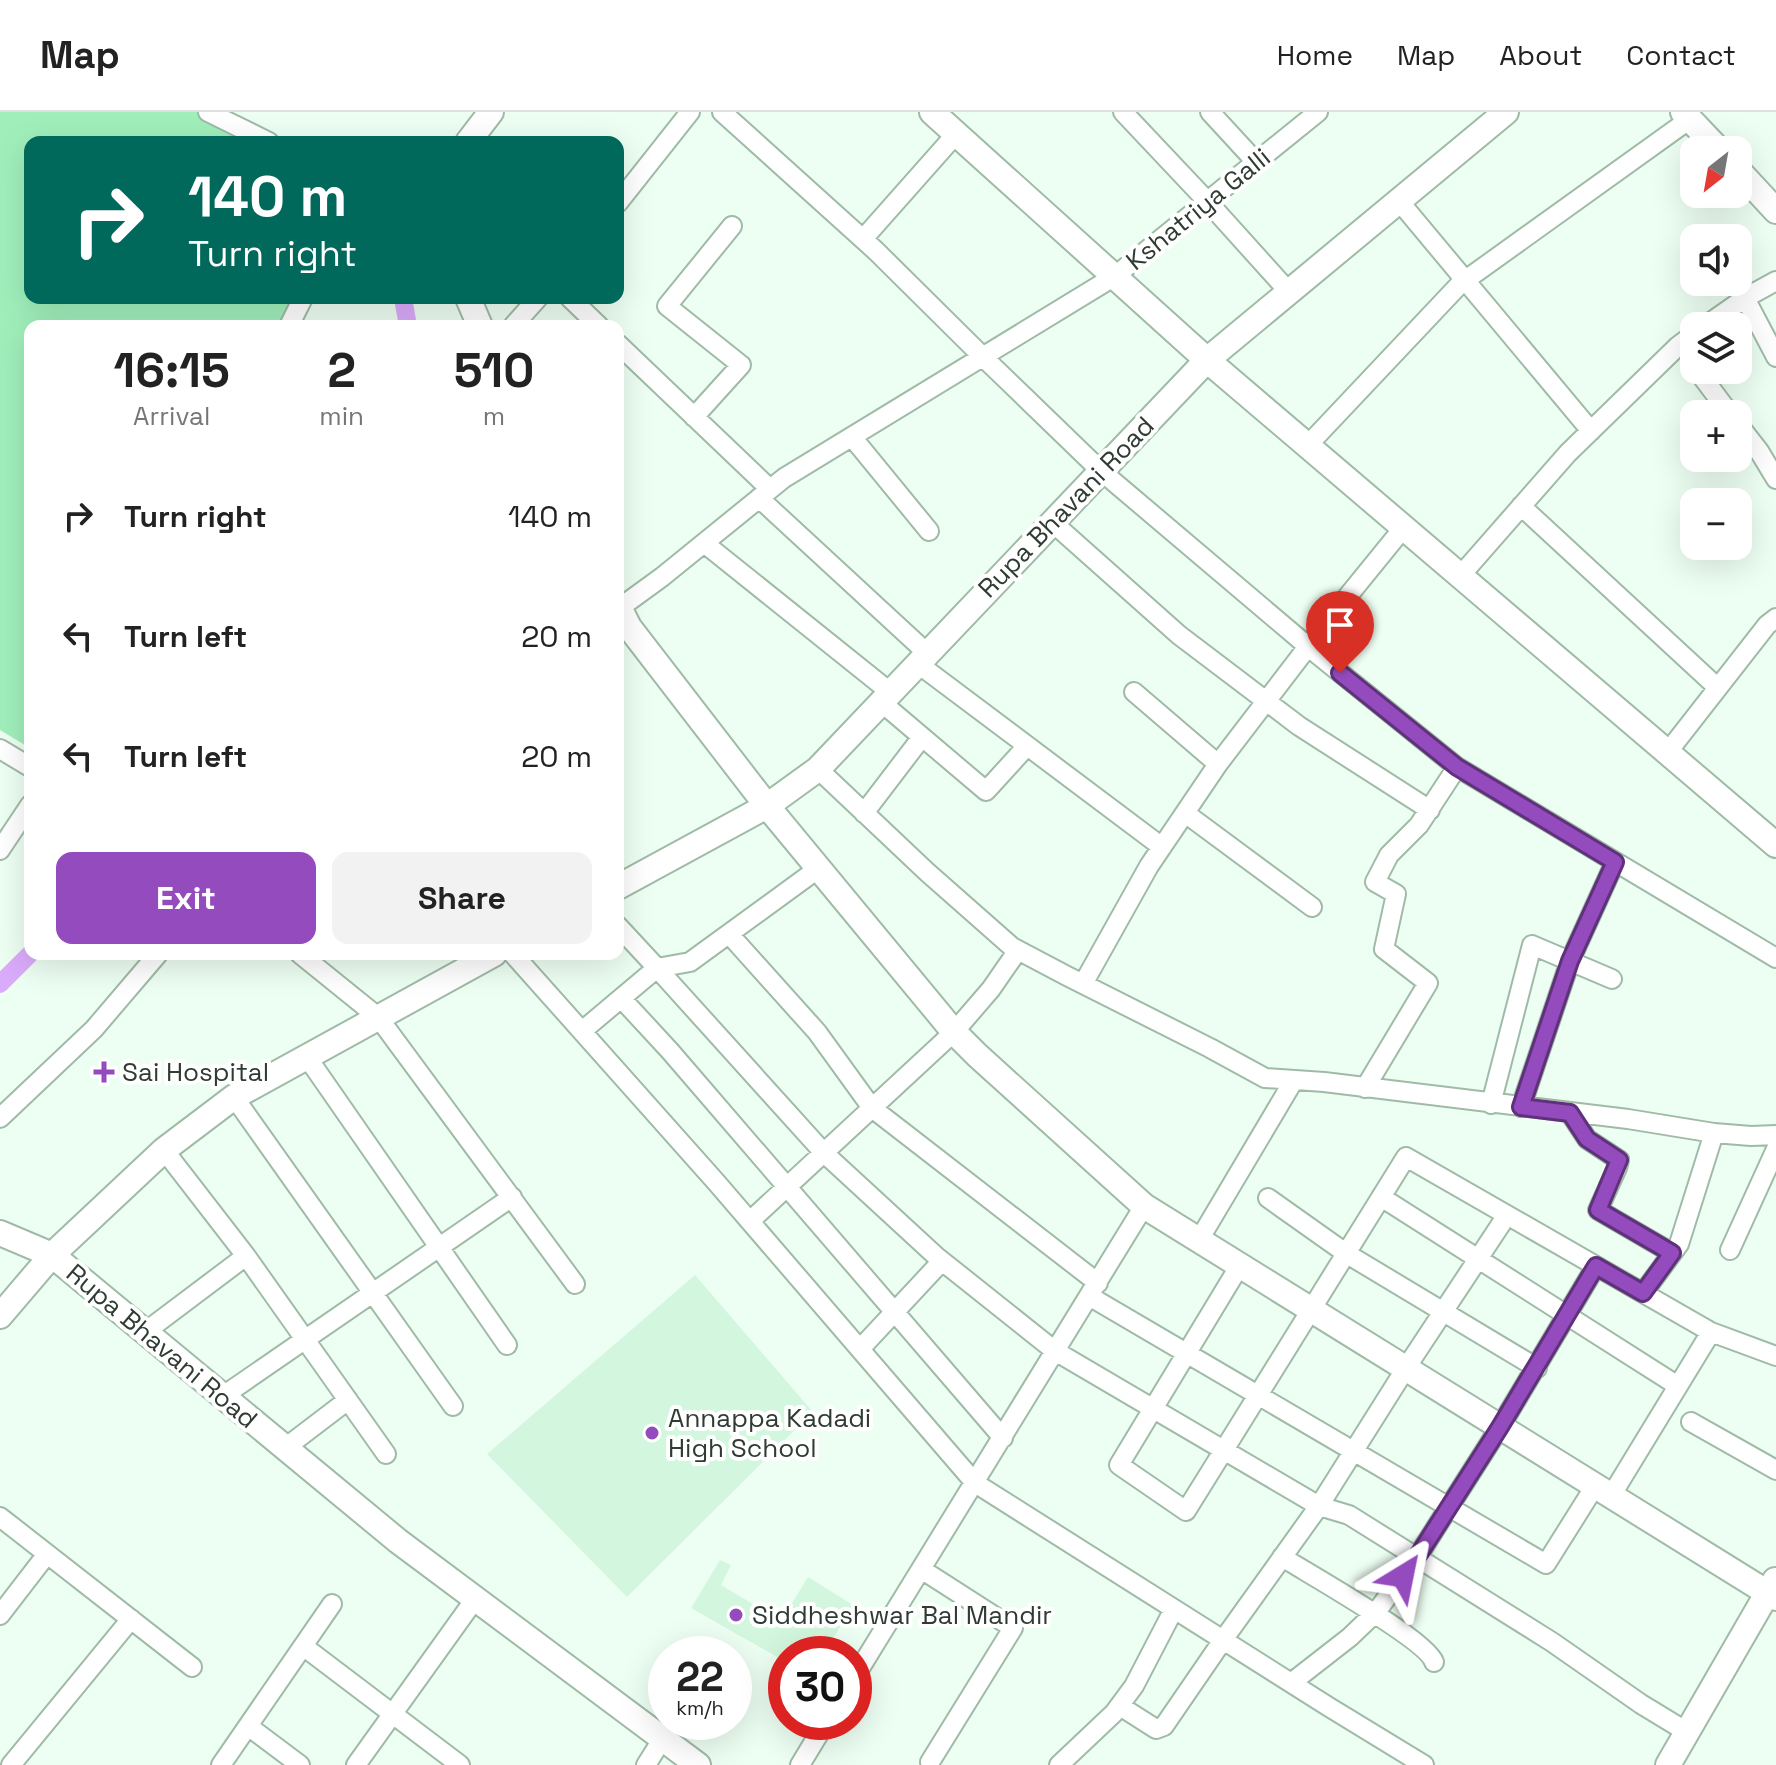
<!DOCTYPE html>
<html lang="en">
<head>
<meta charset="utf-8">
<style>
	:root { --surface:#fff; --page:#f2f2f2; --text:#222; --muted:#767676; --line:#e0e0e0; --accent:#944bbd }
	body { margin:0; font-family:"Space Grotesk",sans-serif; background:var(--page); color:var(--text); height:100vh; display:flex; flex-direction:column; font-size:30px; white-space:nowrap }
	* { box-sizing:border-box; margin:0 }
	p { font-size:26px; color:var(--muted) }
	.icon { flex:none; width:44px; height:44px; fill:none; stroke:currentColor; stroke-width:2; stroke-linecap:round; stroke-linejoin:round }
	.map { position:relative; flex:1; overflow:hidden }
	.sheet { position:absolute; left:24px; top:208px; width:600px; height:640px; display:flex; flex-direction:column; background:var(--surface); border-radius:16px; box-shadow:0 8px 32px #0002 }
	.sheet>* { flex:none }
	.hud { position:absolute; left:24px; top:24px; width:600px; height:168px; border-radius:16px; box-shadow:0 8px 32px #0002; background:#00695c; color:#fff; overflow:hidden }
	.needle { width:52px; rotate:211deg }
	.tools { position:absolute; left:1680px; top:24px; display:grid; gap:16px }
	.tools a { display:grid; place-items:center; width:72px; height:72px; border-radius:16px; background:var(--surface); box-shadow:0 8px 32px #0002; font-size:40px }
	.speed { position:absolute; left:648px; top:1524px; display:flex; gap:16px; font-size:40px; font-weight:700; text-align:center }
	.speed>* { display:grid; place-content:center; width:104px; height:104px; border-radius:50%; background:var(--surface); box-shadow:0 8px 32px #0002; line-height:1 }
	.speed small { font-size:20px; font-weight:400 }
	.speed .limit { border:12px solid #d22; background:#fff; color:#111 }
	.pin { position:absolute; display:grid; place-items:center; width:68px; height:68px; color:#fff; margin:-82px -34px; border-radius:50% 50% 50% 0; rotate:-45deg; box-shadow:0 0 8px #0007 }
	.pin .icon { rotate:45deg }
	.me { position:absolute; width:88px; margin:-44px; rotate:35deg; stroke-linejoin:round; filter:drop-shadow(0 0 6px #0008) }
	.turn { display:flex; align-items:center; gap:28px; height:168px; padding:0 32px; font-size:36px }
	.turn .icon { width:104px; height:104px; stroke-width:2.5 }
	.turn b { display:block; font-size:56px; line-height:68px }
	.eta { display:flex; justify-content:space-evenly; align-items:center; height:136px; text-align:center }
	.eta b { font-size:48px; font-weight:600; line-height:56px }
	.action { display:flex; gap:16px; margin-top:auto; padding:16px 32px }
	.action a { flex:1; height:92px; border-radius:16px; background:var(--accent); color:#fff; font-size:32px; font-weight:600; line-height:92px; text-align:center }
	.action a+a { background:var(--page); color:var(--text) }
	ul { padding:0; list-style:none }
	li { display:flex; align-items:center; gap:24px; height:120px; padding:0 32px }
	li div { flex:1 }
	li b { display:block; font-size:30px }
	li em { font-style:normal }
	header { display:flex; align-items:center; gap:48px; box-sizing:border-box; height:112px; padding:0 40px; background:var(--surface); border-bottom:2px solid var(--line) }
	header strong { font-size:38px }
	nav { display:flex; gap:44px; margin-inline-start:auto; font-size:28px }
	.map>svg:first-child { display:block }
</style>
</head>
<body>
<header>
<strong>Map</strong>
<nav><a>Home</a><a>Map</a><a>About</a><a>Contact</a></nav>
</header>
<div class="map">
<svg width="1776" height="1653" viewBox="0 0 1776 1653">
	<rect width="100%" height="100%" fill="#edfef2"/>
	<!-- built -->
	<path fill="#d3f7de" d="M 695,1163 L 813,1300 L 627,1485 L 487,1342 Z
		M 720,1448 L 731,1453 L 721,1473 L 781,1509 L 808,1465 L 853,1493 L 824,1542 L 786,1542 L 786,1550 L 691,1496 Z"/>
	<!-- green -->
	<path fill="#a0efbb" d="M 0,0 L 217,0 L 278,30 L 30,30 L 30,186 L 297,186 L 282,214 L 30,214 L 30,636 L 0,618 Z"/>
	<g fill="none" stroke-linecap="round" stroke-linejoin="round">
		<!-- canal -->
		<path stroke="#dbabfb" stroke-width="18" d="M 403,186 L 408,214
			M 0,872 L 30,842"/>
		<defs>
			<path id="street" d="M 208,0 L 269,30
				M 722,0 L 876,139 L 983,245 L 1101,359 L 1317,542 L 1457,655 L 1776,846
				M 1123,0 L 1207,89 L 1289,180
				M 1210,0 L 1256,50
				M 1399,89 L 1591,319
				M 618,91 L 690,0
				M 863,127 L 956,22
				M 570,186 L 599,214
				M 1745,186 L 1776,245
				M 289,214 L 303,186
				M 513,214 L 538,186
				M 1705,214 L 1745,186 L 1776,169
				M 618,232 L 770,377
				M 1697,258 L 1730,302
				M 694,305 L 741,253 L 667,194 L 732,114
				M 1738,312 L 1759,339 L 1776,367
				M 852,325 L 929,419
				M 1308,333 L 1460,172 L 1690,7
				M 759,386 L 927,541
				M 1521,394 L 1718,576
				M 1052,410 L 1179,523 L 1299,614 L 1430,698
				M 704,431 L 890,580
				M 1461,463 L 1568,341 L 1678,234 L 1694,222
				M 618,497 L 662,465 L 784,366 L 1115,164 L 1318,0
				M 917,551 L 1162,735
				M 1134,580 L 1218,652
				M 881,590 L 986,679 L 1027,634
				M 0,637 L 30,655
				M 1667,641 L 1767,513 L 1776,506
				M 818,657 L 927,760 L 1012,835 L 1067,864 L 1210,936 L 1265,966 L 1324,970 L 1628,1007 L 1714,1021 L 1751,1024 L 1776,1023
				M 864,701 L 922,625
				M 1185,701 L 1312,795
				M 0,738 L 30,693
				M 729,822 L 817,920 L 872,996 L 1098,1171
				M 300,842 L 378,905 L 575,1172
				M 513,842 L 716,1070 L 975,1371 L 1329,1595 L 1424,1653
				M 657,856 L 824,1041 L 937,1145 L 1055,1239 L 1319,1394 L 1349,1403 L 1552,1530 L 1641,1592 L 1687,1620
				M 657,856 L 690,850 L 819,756
				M 1083,872 L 1149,754 L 1218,652 L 1326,511 L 1404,415
				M 621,886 L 670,939 L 1003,1326
				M 582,919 L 657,856 L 618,814
				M 307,945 L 507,1233
				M 1365,976 L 1428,871 L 1384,837 L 1396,782 L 1375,770 L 1389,743 L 1419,713 L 1457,655
				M 234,985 L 453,1294
				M 1491,992 L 1532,833 L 1612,867
				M 1521,995 L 1570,849 L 1615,750
				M 1570,1001 L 1587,1027 L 1619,1048 L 1617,1056 L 1598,1098 L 1672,1141
				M 0,1006 L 94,917 L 158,842
				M 164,1038 L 246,1144 L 386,1342
				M 1381,1085 L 1678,1274
				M 1268,1086 L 1347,1142 L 1537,1256
				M 750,1109 L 954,920 L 991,877 L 1018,838
				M 1199,1128 L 1294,968
				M 1730,1138 L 1776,1037
				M 1240,1153 L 1119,1353 L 1186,1399 L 1406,1045 L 1711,1220 L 1776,1244
				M 1643,1181 L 1679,1132 L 1714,1021
				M 1089,1184 L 1546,1452 L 1595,1374
				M 145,1220 L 246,1144
				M 860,1237 L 942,1149
				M 223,1284 L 512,1085
				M 1691,1310 L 1776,1358
				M 285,1336 L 348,1288
				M 1611,1384 L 1711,1220
				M 0,1405 L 192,1555
				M 1282,1445 C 1309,1462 1427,1528 1434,1550
				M 921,1457 L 1013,1516 L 930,1650
				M 0,1503 L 47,1442
				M 303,1534 L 460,1653
				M 854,1566 L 1144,1094
				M 1291,1571 L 1350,1525 L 1377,1499 L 1421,1439 L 1500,1315 L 1596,1154
				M 1120,1594 L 1156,1617 L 1164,1614 L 1223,1528 L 1319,1394 L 1406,1256 L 1507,1103
				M 248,1614 L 300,1653
				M 11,1653 L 131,1507
				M 221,1653 L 332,1492
				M 356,1653 L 475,1487
				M 646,1653 L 663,1626
				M 800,1653 L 826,1610
				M 1059,1653 L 1114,1601 L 1134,1574 L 1174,1497"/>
			<path id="secondary" d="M 932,0 L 1207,248 L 1776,733
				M 1683,0 L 1719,38
				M 468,30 L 491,0
				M 1738,58 L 1776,99
				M 468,186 L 480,214
				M 618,493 L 629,515 L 767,694 L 954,920 L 977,943 L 1144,1094 L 1776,1486
				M 618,775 L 767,694 L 818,657 L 1207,248 L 1506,0
				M 0,1121 L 52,1143 L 398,1429 L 698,1653
				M 0,1204 L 52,1143 L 164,1038 L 234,985 L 494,842
				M 1668,1653 L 1775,1468"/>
		</defs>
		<!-- street casing -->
		<use href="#street" stroke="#9fbba7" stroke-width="22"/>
		<!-- secondary casing -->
		<use href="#secondary" stroke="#9fbba7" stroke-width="28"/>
		<!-- street -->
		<use href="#street" stroke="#fff" stroke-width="18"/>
		<!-- secondary -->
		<use href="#secondary" stroke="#fff" stroke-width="24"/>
	</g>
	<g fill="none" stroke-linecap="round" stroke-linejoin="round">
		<defs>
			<path id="route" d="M 1340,561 L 1457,655 L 1615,750 L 1570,849 L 1521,995 L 1570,1001 L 1587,1027 L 1619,1048 L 1598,1098 L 1672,1141 L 1643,1181 L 1596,1154 L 1500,1315 L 1421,1439 L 1403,1464"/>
		</defs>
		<!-- route casing -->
		<use href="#route" stroke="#60317b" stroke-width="20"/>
		<!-- route -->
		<use href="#route" stroke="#944bbd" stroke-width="14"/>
	</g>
	<!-- markers -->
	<g fill="#944bbd" stroke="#fff" stroke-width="3">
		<path d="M100 948h8v8h8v8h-8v8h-8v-8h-8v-8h8z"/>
		<circle cx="652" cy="1321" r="8"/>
		<circle cx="736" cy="1503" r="8"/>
	</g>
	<g text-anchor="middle" stroke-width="8" stroke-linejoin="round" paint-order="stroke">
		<!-- street labels -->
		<g font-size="26" fill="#2f3b33" stroke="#fff">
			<text transform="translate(1198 97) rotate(-39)" y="9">Kshatriya Galli</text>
			<text transform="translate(1066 395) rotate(-46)" y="9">Rupa Bhavani Road</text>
			<text transform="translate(162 1234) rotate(40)" y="9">Rupa Bhavani Road</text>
		</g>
		<!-- poi labels -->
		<g font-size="26" fill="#2f3b33" stroke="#fff" text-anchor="start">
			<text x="122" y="969">Sai Hospital</text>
			<text x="668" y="1315">Annappa Kadadi<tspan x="668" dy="30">High School</tspan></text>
			<text x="752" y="1512">Siddheshwar Bal Mandir</text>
		</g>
	</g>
</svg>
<div class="tools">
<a><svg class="needle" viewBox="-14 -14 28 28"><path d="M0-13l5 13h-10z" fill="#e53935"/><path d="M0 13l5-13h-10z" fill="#767676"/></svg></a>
<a><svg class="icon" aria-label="sound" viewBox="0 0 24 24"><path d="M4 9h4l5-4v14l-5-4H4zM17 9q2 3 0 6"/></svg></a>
<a><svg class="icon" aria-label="layers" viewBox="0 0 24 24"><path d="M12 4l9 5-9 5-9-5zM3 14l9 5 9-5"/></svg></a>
<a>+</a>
<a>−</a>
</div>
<div class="speed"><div>22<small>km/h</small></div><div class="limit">30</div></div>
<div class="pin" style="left:1340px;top:561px;background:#d93025"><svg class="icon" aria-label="arrive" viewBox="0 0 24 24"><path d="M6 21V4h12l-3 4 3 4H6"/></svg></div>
<svg class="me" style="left:1403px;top:1464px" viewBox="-20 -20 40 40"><path d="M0-17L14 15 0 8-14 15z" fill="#944bbd" stroke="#fff" stroke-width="4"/></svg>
<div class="hud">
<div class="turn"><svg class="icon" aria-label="right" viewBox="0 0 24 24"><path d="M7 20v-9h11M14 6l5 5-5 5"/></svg><div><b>140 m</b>Turn right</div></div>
</div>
<section class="sheet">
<div class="eta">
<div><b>16:15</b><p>Arrival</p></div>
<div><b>2</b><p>min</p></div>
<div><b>510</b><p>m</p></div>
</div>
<ul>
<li><svg class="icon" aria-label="right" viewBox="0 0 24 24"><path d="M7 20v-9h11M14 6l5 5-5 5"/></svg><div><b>Turn right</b></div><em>140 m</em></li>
<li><svg class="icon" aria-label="left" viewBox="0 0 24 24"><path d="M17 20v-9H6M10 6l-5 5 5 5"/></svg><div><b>Turn left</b></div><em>20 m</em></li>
<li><svg class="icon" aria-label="left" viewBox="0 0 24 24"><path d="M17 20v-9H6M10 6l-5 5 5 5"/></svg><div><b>Turn left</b></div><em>20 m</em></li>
</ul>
<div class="action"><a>Exit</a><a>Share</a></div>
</section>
</div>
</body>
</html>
